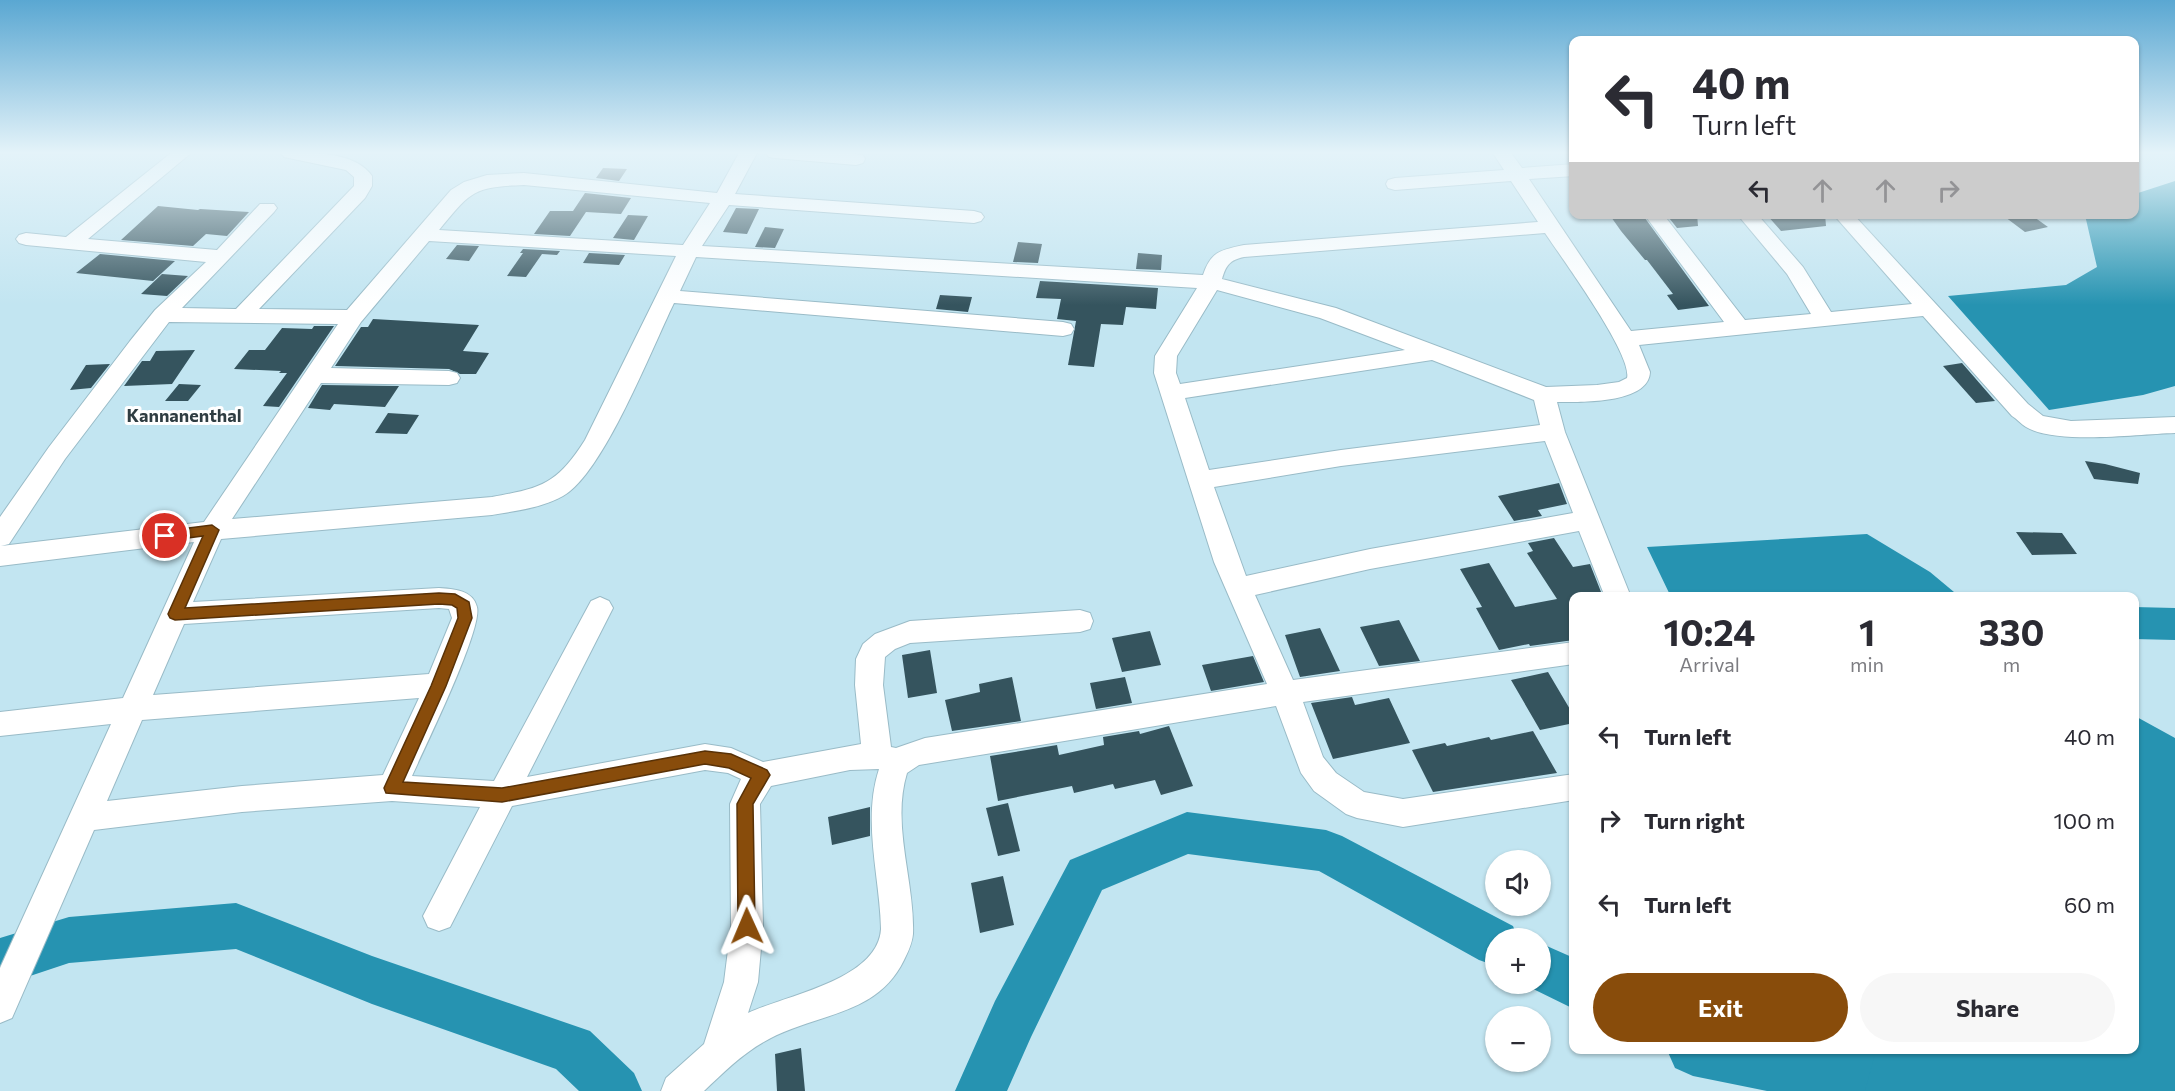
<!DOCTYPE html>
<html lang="en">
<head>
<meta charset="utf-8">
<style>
	:root { --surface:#fff; --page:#f7f7f7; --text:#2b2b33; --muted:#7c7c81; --accent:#884c0b }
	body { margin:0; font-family:Commissioner,sans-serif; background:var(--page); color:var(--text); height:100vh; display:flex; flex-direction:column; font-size:22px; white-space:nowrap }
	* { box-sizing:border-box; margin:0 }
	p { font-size:20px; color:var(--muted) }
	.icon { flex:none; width:33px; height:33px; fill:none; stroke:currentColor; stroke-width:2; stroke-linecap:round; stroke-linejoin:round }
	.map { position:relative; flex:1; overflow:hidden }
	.panel { position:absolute; left:1569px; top:592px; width:570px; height:462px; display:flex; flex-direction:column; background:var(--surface); border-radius:12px; box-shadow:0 2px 4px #0004 }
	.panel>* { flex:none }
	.top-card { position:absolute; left:1569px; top:36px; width:570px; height:183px; border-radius:12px; box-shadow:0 2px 4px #0004; background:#fff; color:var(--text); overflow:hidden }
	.fabs { position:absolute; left:1485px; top:850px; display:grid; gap:12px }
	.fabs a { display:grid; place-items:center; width:66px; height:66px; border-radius:50%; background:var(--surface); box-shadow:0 2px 4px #0004; font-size:30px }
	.pin { position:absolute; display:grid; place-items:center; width:51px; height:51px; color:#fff; margin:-26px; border:3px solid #fff; border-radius:50%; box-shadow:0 2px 6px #0007 }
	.me { position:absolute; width:66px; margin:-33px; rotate:359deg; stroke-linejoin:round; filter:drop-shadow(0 0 4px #0008) }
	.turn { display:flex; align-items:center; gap:21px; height:126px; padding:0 24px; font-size:27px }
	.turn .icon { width:78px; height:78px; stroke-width:2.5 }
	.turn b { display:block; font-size:42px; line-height:51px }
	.lanes { display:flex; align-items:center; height:57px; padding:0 24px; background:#0003; justify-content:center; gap:30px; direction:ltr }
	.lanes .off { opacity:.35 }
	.eta { display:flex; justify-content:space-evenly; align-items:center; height:102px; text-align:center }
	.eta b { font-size:36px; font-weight:700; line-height:42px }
	.cta { display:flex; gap:12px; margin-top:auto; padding:12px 24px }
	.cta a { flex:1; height:69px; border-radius:36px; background:var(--accent); color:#fff; font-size:24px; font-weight:700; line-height:69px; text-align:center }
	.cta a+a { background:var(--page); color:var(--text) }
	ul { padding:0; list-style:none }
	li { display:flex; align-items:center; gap:18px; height:84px; padding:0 24px }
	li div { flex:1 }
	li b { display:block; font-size:22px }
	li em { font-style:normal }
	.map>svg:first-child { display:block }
</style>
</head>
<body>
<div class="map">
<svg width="2175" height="1091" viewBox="0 0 2175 1091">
	<rect width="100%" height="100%" fill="#c2e5f1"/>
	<!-- water -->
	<path fill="#2693b1" d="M 2175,181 L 2175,386 L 2143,395 L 2049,410 L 1948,296 L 2066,285 L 2097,267 L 2085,215 L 2134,214 L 2135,194 Z
		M 1867,534 L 1930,572 L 1960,597 L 1671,597 L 1647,547 Z
		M 2135,716 L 2175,738 L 2175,1091 L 1850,1091 L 1837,1050 L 2134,1050 Z"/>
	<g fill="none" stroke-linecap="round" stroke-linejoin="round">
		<!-- river -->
		<path fill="#2693b1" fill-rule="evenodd" d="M 2134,607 L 2175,608 L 2175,640 L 2134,639 Z
			M 1187,812 L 1326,830 L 1342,836 L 1513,926 L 1518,939 L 1496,939 L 1496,966 L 1479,960 L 1319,871 L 1188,854 L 1102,890 L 1031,1037 L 1007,1091 L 955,1091 L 995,1001 L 1070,860 Z
			M 236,903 L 372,956 L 590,1031 L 634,1073 L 642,1091 L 579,1091 L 556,1069 L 372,1004 L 236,949 L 69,963 L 0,986 L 0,938 L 69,917 Z
			M 1540,943 L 1574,958 L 1574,1009 L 1523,984 L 1540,984 Z
			M 1667,1050 L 1876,1050 L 1865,1091 L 1767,1091 L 1693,1076 L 1675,1068 Z"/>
	</g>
	<!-- building -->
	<path fill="#35545e" d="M 603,168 L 627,169 L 619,181 L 596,178 Z
		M 585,193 L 631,198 L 621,214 L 586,212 L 570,236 L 534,234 L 550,211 L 573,211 Z
		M 158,206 L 198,210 L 200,209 L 249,212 L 227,236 L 206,234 L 193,246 L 121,240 Z
		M 736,208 L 759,209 L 747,234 L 723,232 Z
		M 1609,214 L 1642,214 L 1709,306 L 1678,310 L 1667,295 L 1673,294 L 1647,260 L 1645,260 L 1621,231 Z
		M 1666,214 L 1697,214 L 1698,226 L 1677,228 Z
		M 1766,214 L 1825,214 L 1826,226 L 1781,231 Z
		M 2001,214 L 2030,214 L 2048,227 L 2025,232 Z
		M 628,215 L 648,216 L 634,240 L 613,238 Z
		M 765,227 L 784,229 L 775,248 L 755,247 Z
		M 1018,242 L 1042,244 L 1038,263 L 1013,262 Z
		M 457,245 L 479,246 L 469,261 L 446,259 Z
		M 523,249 L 560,251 L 557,255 L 542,254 L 526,277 L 507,276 L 523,253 L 520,253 Z
		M 589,253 L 625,255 L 619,265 L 583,263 Z
		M 1138,253 L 1162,255 L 1161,270 L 1136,269 Z
		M 100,254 L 175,261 L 153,281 L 76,273 Z
		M 162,274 L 188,276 L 167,296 L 141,294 Z
		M 1040,281 L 1158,288 L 1156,309 L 1126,307 L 1123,325 L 1101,324 L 1094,367 L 1068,365 L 1076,321 L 1057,319 L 1061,299 L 1036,298 Z
		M 940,295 L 972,297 L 968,312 L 936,309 Z
		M 373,319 L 479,325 L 463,351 L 489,353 L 476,374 L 460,374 L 449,369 L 335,366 L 361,327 L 368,327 Z
		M 314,326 L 334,326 L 279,407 L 263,406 L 287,373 L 279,373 L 281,371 L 234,369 L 249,350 L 265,350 L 282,328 L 312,329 Z
		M 195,350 L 172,384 L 124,386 L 142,361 L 150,361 L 156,351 Z
		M 1962,363 L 1995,401 L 1976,403 L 1943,366 Z
		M 110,364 L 91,388 L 70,390 L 86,365 Z
		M 179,384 L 201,385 L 188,401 L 165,401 Z
		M 322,385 L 399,386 L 385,407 L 334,404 L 330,410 L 308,408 Z
		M 388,413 L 419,415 L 407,434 L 375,433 Z
		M 2085,461 L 2105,464 L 2140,473 L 2138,484 L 2094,479 Z
		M 1559,483 L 1567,504 L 1538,510 L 1542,516 L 1514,521 L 1498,496 Z
		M 2016,532 L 2062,533 L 2077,554 L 2032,555 Z
		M 1554,538 L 1573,567 L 1590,564 L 1603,597 L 1574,597 L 1574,640 L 1530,646 L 1529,644 L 1499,650 L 1476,608 L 1482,607 L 1460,569 L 1489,563 L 1515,607 L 1557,599 L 1527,553 L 1533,551 L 1528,543 Z
		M 1399,620 L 1420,661 L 1379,666 L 1360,627 Z
		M 1320,628 L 1340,671 L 1300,677 L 1285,635 Z
		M 1150,631 L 1161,665 L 1122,672 L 1112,638 Z
		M 930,650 L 937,693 L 908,698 L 902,655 Z
		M 1253,656 L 1264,682 L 1211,691 L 1202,665 Z
		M 1548,672 L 1574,716 L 1574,723 L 1540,730 L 1511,680 Z
		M 1012,677 L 1021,721 L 952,731 L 945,700 L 980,692 L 979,684 Z
		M 1125,677 L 1132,703 L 1096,709 L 1090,683 Z
		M 1352,697 L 1355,705 L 1389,698 L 1410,743 L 1333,759 L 1311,703 Z
		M 1169,726 L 1193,786 L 1161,795 L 1155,780 L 1115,789 L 1113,784 L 1074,793 L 1072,786 L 998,801 L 990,756 L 1057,745 L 1059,755 L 1104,745 L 1103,737 L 1139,731 L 1140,734 Z
		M 1533,731 L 1557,773 L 1433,792 L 1412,750 L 1445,743 L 1447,746 L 1489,737 L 1491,740 Z
		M 1008,803 L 1020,851 L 998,856 L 986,808 Z
		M 870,807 L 870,836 L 832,845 L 828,817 Z
		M 1003,876 L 1014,925 L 980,933 L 971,883 Z
		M 801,1048 L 805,1091 L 777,1091 L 775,1054 Z"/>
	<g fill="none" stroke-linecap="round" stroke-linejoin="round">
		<defs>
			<path id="minor" d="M 171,153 L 191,153 L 88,239 L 217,250 L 260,204 L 274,204 L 277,208 L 274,212 L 182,308 L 236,309 L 354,186 L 354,177 L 346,170 L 284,157 L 281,153 C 310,153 354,150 372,176 L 372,186 L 365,198 L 259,309 L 347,310 L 451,190 L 464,182 L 487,175 L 524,173 L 717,193 L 739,153 L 757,153 L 735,194 L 974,211 L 981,213 L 984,217 L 981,221 L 974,223 L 729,205 L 702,246 L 1203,275 C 1211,251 1221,250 1244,245 L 1538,222 L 1511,181 L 1395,190 L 1388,188 L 1386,184 L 1388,180 L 1395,178 L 1504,170 L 1493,153 L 1511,153 L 1522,168 L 1574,164 L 1574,176 L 1529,179 L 1631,331 L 1724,322 L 1644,214 L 1663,214 L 1745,320 L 1811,314 L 1787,274 L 1737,214 L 1757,214 L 1803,267 L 1831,312 L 1912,304 L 1833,214 L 1853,214 L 2028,404 L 2043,416 L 2071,421 L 2175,417 L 2175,433 C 2138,434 2057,445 2026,427 C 2021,424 2017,419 2012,416 L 1923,316 L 1639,345 L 1650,372 C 1649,404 1580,402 1557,402 L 1565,432 L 1631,597 L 1605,597 L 1579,531 L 1370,569 L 1255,595 L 1293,680 L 1574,642 L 1574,664 L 1303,702 L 1323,757 L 1336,773 L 1364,792 L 1403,799 L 1574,774 L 1574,800 L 1403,827 L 1357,818 L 1346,814 L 1314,791 L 1301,773 L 1276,706 L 919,765 L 907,773 C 891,825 915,882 913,934 C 912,944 908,952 904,960 C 877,1016 817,1013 769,1039 C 744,1052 724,1072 704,1091 L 661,1091 L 666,1078 L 704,1044 L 724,982 L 731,926 L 730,804 L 741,779 L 728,773 L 705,770 L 512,806 L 450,927 L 439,931 L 428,927 L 423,916 L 480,807 L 392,801 L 242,812 L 94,830 L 12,1018 L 0,1023 L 0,968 L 111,724 L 0,736 L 0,712 L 123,698 L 194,542 L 0,566 L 0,517 L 49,447 L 130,341 L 155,310 L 206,262 L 26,245 L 19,243 L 16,239 L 19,235 L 26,233 L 66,237 ZM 524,185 L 710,203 L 683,245 L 439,230 C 471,191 473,187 524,185 ZM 1545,233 C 1561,257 1633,355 1627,378 L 1619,382 L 1597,385 L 1546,387 L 1336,308 L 1222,279 C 1226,265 1230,260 1244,257 ZM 429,241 L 676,256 L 585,440 C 557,484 542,488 492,497 L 232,519 L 321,383 L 449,385 L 457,383 L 460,378 L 457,373 L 449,371 L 331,368 L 361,322 ZM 696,257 L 1197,288 L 1155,356 L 1154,373 L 1214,562 L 1267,684 L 925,738 L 896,748 L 891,747 L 883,685 L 885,657 L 895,649 L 910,643 L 1080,632 L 1090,629 L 1093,621 L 1090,613 L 1080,610 L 910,621 L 875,634 L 863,644 L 856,659 L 855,685 L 861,744 L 763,762 L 731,748 L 705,744 L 527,777 L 613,608 L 609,601 L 600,597 L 591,601 L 494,781 L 412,776 C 424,749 483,629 477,607 C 473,590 454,589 439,588 L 193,602 L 221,539 L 492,515 C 515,511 542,508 563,496 C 603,474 652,348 674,303 L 1063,336 L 1071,334 L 1074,329 L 1071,324 L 1063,322 L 680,291 ZM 1217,290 L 1320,318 L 1405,350 L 1180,384 L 1176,373 L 1177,356 ZM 169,322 L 338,324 L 204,522 L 1,546 L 9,544 L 65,459 ZM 1432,360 L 1534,400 L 1540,425 L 1341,450 L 1209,470 L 1185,398 ZM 1545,441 L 1573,513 L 1370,549 L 1246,576 L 1214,487 L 1341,466 ZM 439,608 L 449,609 L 452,618 L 429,674 L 153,695 L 184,624 ZM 419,698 L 383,775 L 242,786 L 107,801 L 142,720 ZM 879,769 C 862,821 880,877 881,929 C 878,980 786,995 748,1013 L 758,982 L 763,926 L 760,804 L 771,786 L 850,770 Z
				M 766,153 L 846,153 L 863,155 L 865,159 L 863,163 L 856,165 L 775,158 L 769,157 Z"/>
		</defs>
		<!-- minor casing -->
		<use href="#minor" stroke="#99bbc7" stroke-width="2"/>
		<!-- minor -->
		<use href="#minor" fill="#fff" fill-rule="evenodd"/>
	</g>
	<!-- sky -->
	<linearGradient id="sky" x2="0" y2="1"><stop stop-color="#5aa7d2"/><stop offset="0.5" stop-color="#e4f3f9"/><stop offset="1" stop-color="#e4f3f9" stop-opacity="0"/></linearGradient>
	<rect width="2175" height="305" fill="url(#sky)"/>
	<!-- route -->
	<path fill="#884c0b" stroke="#583107" stroke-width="1.5" d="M 212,525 L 219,530 L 185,608 L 439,593 L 455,594 L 469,602 L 472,618 L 446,686 L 403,782 L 502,788 L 705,751 L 731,754 L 767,770 L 770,775 L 753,804 L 755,926 L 753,932 L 747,934 L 740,932 L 738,926 L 737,804 L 751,778 L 729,768 L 705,764 L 502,802 L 386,793 L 384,788 L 431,686 L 458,618 L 457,608 L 452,605 L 439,604 L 175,620 L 170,618 L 168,614 L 203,536 L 165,541 L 159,536 L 165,531 Z"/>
	<g text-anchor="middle" stroke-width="6" stroke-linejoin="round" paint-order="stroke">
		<!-- neighbourhood labels -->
		<g font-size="18" font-weight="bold" fill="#2f3d42" stroke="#fff">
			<text x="184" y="422">Kannanenthal</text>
		</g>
	</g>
</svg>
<div class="fabs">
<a><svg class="icon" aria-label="sound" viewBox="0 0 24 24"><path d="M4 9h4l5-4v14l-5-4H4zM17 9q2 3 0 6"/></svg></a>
<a>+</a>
<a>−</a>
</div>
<div class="pin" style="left:165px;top:536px;background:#d93025"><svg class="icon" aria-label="arrive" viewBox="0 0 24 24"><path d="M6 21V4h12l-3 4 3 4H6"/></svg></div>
<svg class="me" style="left:747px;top:926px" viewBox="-20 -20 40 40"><path d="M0-17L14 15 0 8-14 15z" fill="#884c0b" stroke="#fff" stroke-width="4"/></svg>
<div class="top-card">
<div class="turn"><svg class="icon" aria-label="left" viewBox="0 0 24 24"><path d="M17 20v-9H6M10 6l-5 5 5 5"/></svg><div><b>40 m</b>Turn left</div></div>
<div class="lanes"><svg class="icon" aria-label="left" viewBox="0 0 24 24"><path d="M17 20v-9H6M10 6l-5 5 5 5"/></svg><svg class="icon off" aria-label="ahead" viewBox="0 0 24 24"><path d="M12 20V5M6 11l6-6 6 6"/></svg><svg class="icon off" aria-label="ahead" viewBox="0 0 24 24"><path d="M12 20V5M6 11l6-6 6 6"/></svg><svg class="icon off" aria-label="right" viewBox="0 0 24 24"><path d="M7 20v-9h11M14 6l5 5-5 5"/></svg></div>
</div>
<section class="panel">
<div class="eta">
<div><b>10:24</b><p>Arrival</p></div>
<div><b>1</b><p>min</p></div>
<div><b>330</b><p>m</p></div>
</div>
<ul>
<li><svg class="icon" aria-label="left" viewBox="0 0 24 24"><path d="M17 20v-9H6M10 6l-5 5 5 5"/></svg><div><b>Turn left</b></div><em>40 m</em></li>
<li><svg class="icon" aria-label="right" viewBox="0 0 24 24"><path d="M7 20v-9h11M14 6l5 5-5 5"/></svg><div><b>Turn right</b></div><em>100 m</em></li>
<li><svg class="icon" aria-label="left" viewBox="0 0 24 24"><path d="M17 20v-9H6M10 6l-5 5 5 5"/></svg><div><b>Turn left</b></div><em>60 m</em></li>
</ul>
<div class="cta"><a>Exit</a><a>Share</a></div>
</section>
</div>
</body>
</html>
